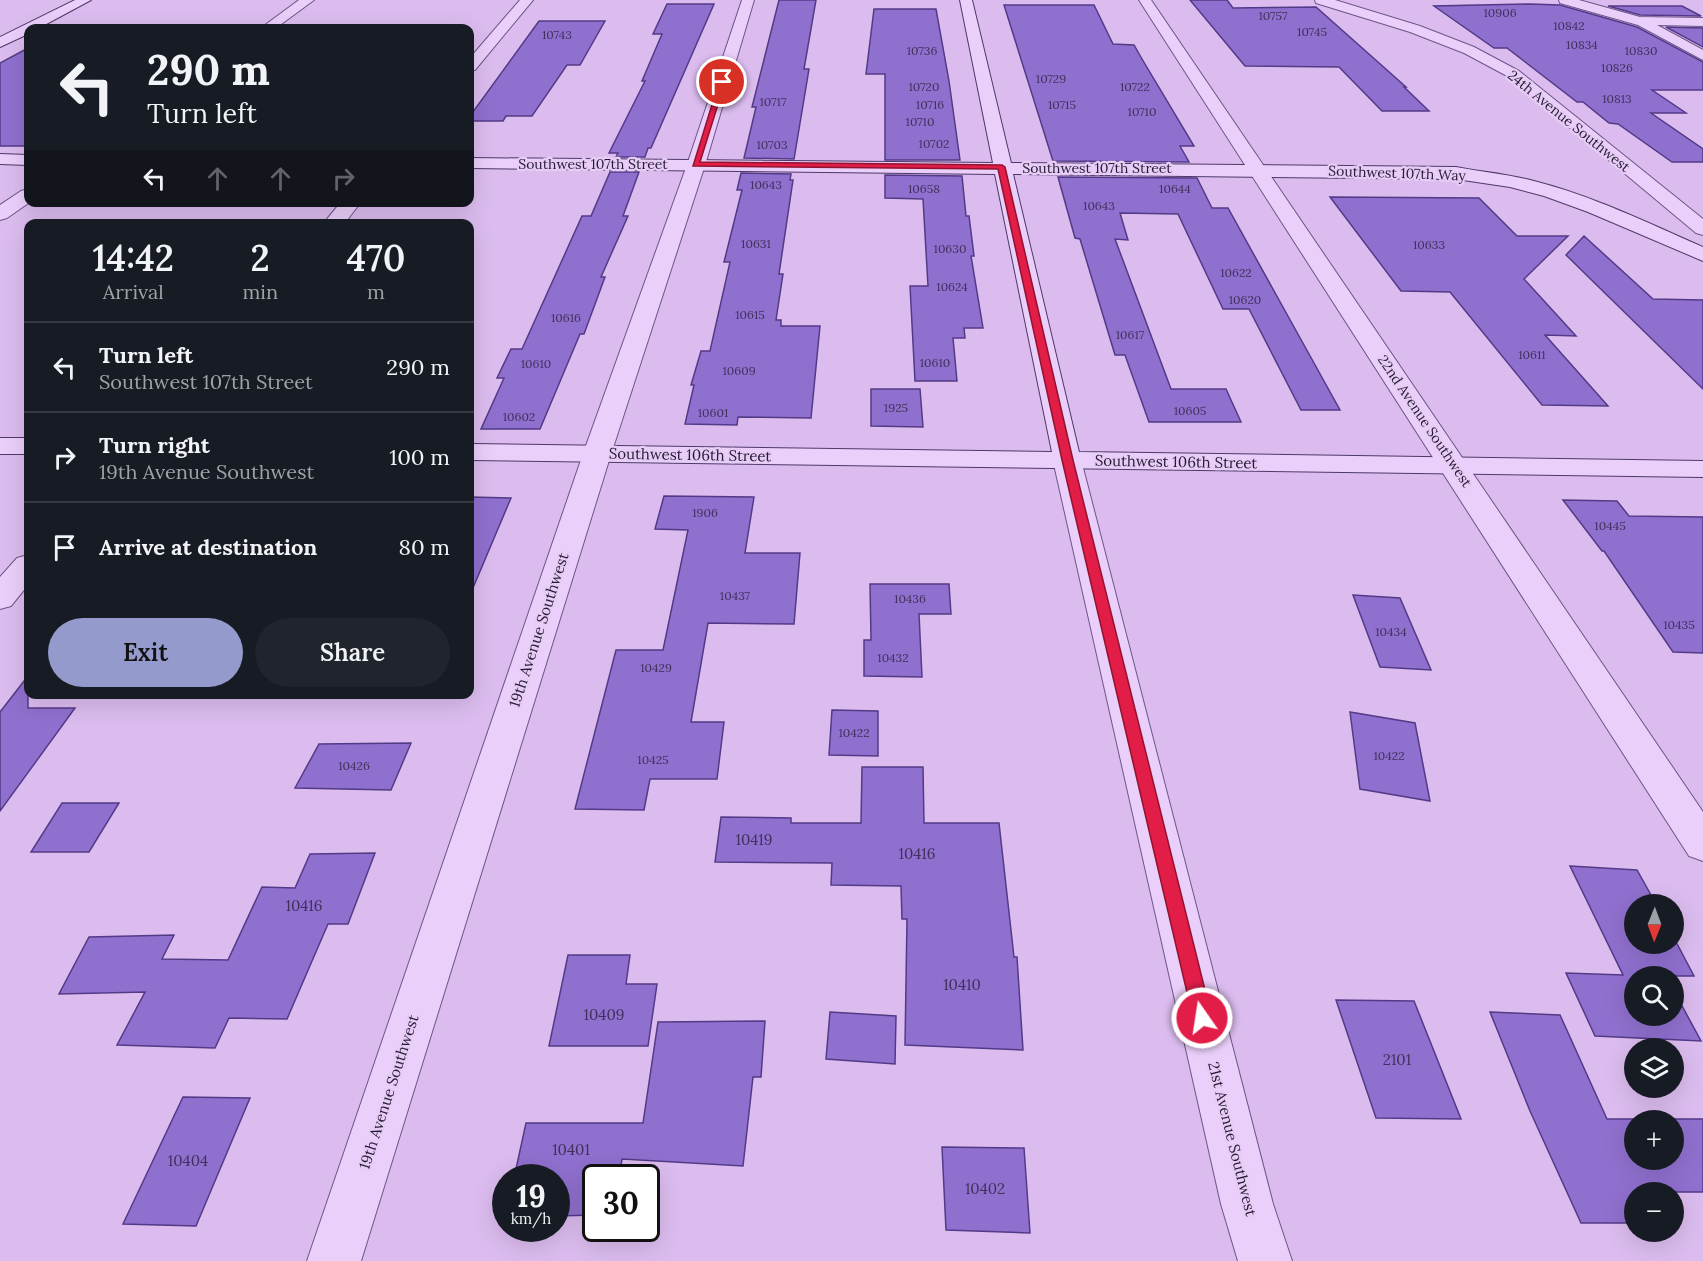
<!DOCTYPE html>
<html lang="en">
<head>
<meta charset="utf-8">
<style>
	:root { --surface:#171b24; --page:#20242c; --text:#f1f3f6; --muted:#9ea1a6; --line:#363941; --accent:#949acc }
	body { margin:0; font-family:Lora,serif; background:var(--page); color:var(--text); height:100vh; display:flex; flex-direction:column; font-size:22px; white-space:nowrap }
	* { box-sizing:border-box; margin:0 }
	p { font-size:20px; color:var(--muted) }
	.icon { flex:none; width:33px; height:33px; fill:none; stroke:currentColor; stroke-width:2; stroke-linecap:round; stroke-linejoin:round }
	.map { position:relative; flex:1; overflow:hidden }
	.drawer { position:absolute; left:24px; top:219px; width:450px; height:480px; display:flex; flex-direction:column; background:var(--surface); border-radius:12px; box-shadow:0 6px 24px #0002 }
	.drawer>* { flex:none }
	.banner { position:absolute; left:24px; top:24px; width:450px; height:183px; border-radius:12px; box-shadow:0 6px 24px #0002; background:#171b24; color:var(--text); overflow:hidden }
	.needle { width:39px; rotate:181deg }
	.fabs { position:absolute; left:1624px; top:894px; display:grid; gap:12px }
	.fabs a { display:grid; place-items:center; width:60px; height:60px; border-radius:50%; background:var(--surface); box-shadow:0 6px 24px #0002; font-size:30px }
	.speed { position:absolute; left:492px; top:1164px; display:flex; gap:12px; font-size:30px; font-weight:700; text-align:center }
	.speed>* { display:grid; place-content:center; width:78px; height:78px; border-radius:50%; background:var(--surface); box-shadow:0 6px 24px #0002; line-height:1 }
	.speed small { font-size:15px; font-weight:400 }
	.speed .limit { border:3px solid #111; border-radius:9px; background:#fff; color:#111 }
	.pin { position:absolute; display:grid; place-items:center; width:51px; height:51px; color:#fff; margin:-26px; border:3px solid #fff; border-radius:50%; box-shadow:0 2px 6px #0007 }
	.me { position:absolute; width:66px; margin:-33px; rotate:347deg; stroke-linejoin:round; filter:drop-shadow(0 0 4px #0008) }
	.turn { display:flex; align-items:center; gap:21px; height:126px; padding:0 24px; font-size:27px }
	.turn .icon { width:78px; height:78px; stroke-width:2.5 }
	.turn b { display:block; font-size:42px; line-height:51px }
	.lanes { display:flex; align-items:center; height:57px; padding:0 24px; background:#0003; justify-content:center; gap:30px; direction:ltr }
	.lanes .off { opacity:.35 }
	.eta { display:flex; justify-content:space-evenly; align-items:center; height:102px; text-align:center }
	.eta b { font-size:36px; font-weight:600; line-height:42px }
	.button { display:flex; gap:12px; margin-top:auto; padding:12px 24px }
	.button a { flex:1; height:69px; border-radius:36px; background:var(--accent); color:#111; font-size:24px; font-weight:600; line-height:69px; text-align:center }
	.button a+a { background:var(--page); color:var(--text) }
	ul { padding:0; list-style:none }
	li { display:flex; align-items:center; gap:18px; height:90px; padding:0 24px; border-top:2px solid var(--line) }
	li div { flex:1 }
	li b { display:block; font-size:22px }
	li em { font-style:normal }
	.map>svg:first-child { display:block }
</style>
</head>
<body>
<div class="map">
<svg width="1703" height="1261" viewBox="0 0 1703 1261">
	<rect width="100%" height="100%" fill="#dcbcef"/>
	<!-- building -->
	<path fill="#9070cf" stroke="#533a87" stroke-width="1.5" fill-rule="evenodd" d="M 779,0 L 816,0 L 804,69 L 809,69 L 794,159 L 744,158 L 756,107 L 752,107 Z
		M 1190,0 L 1227,0 L 1233,8 L 1316,7 L 1406,87 L 1404,87 L 1429,111 L 1382,111 L 1339,67 L 1245,66 Z
		M 667,4 L 714,4 L 651,148 L 648,148 L 645,157 L 616,157 L 618,153 L 609,153 L 645,81 L 642,81 L 662,34 L 653,34 Z
		M 1530,4 L 1560,5 L 1637,27 L 1703,62 L 1703,90 L 1652,90 L 1686,113 L 1651,113 L 1703,149 L 1703,162 L 1672,162 L 1618,124 L 1609,123 L 1583,102 L 1577,102 L 1507,48 L 1494,48 L 1434,6 Z
		M 1004,5 L 1094,5 L 1113,44 L 1134,45 L 1142,59 L 1194,146 L 1180,146 L 1189,162 L 1053,161 Z
		M 1608,6 L 1682,6 L 1701,16 L 1640,15 Z
		M 874,9 L 936,9 L 949,81 L 960,160 L 885,160 L 885,74 L 866,74 Z
		M 539,21 L 605,21 L 580,65 L 567,65 L 532,116 L 506,116 L 503,121 L 470,121 L 470,116 Z
		M 1666,27 L 1703,28 L 1703,47 Z
		M 28,48 L 28,146 L 0,146 L 0,63 Z
		M 610,172 L 639,172 L 623,216 L 628,216 L 601,277 L 605,277 L 584,334 L 580,334 L 540,429 L 481,429 L 504,378 L 497,378 L 511,349 L 522,349 L 582,216 L 591,216 Z
		M 741,173 L 791,174 L 790,180 L 793,180 L 779,274 L 783,274 L 776,320 L 781,320 L 781,326 L 820,326 L 811,418 L 738,417 L 737,425 L 685,424 L 694,385 L 691,385 L 701,351 L 710,351 L 730,262 L 724,262 L 742,190 L 737,190 Z
		M 885,175 L 962,176 L 966,216 L 969,216 L 974,256 L 971,256 L 983,328 L 964,328 L 965,338 L 953,338 L 957,381 L 915,381 L 910,286 L 928,286 L 923,199 L 885,198 Z
		M 1058,177 L 1197,178 L 1212,208 L 1228,208 L 1340,410 L 1301,410 L 1249,309 L 1223,309 L 1178,214 L 1120,213 L 1128,240 L 1115,239 L 1171,389 L 1226,389 L 1241,422 L 1149,422 L 1125,355 L 1115,355 L 1080,239 L 1075,238 Z
		M 1330,197 L 1479,198 L 1517,236 L 1568,236 L 1524,279 L 1576,336 L 1545,335 L 1608,406 L 1542,405 L 1450,292 L 1401,291 Z
		M 1584,236 L 1653,299 L 1703,300 L 1703,389 L 1566,255 Z
		M 871,389 L 920,389 L 923,427 L 871,426 Z
		M 664,496 L 754,497 L 745,553 L 800,553 L 794,624 L 708,623 L 691,722 L 724,722 L 717,779 L 650,779 L 644,810 L 575,809 L 616,650 L 663,650 L 688,530 L 655,529 Z
		M 470,497 L 511,498 L 470,595 Z
		M 1563,500 L 1617,501 L 1629,516 L 1703,517 L 1703,653 L 1673,652 L 1604,551 L 1602,551 Z
		M 870,584 L 949,584 L 951,614 L 919,614 L 922,677 L 864,676 L 864,640 L 871,640 Z
		M 1353,595 L 1400,598 L 1431,670 L 1380,667 Z
		M 28,676 L 28,708 L 75,708 L 0,811 L 0,712 Z
		M 832,710 L 878,711 L 878,756 L 829,755 Z
		M 1350,712 L 1415,723 L 1430,801 L 1360,789 Z
		M 411,743 L 391,790 L 295,788 L 319,744 Z
		M 862,767 L 923,767 L 924,823 L 999,823 L 1014,957 L 1017,957 L 1023,1050 L 905,1045 L 907,919 L 902,919 L 901,886 L 831,885 L 832,863 L 715,862 L 721,817 L 791,818 L 791,823 L 861,823 Z
		M 62,803 L 119,803 L 89,852 L 31,852 Z
		M 375,853 L 348,924 L 328,924 L 287,1019 L 229,1018 L 215,1048 L 117,1045 L 145,992 L 59,994 L 89,937 L 174,935 L 162,959 L 228,960 L 262,887 L 295,888 L 310,854 Z
		M 1570,866 L 1637,870 L 1656,904 L 1635,904 L 1635,944 L 1674,944 L 1674,938 L 1694,976 L 1635,976 L 1635,1016 L 1674,1016 L 1674,991 L 1701,1041 L 1595,1036 L 1566,973 L 1623,975 Z
		M 568,955 L 630,955 L 626,984 L 657,984 L 648,1046 L 549,1046 Z
		M 1336,1000 L 1414,1001 L 1461,1119 L 1376,1118 Z
		M 830,1012 L 896,1016 L 895,1064 L 826,1059 Z
		M 1490,1012 L 1560,1015 L 1607,1119 L 1703,1119 L 1703,1192 L 1635,1192 L 1635,1223 L 1581,1223 L 1530,1111 ZM 1635,1120 L 1674,1120 L 1674,1160 L 1635,1160 Z
		M 765,1021 L 761,1077 L 753,1077 L 743,1166 L 622,1159 L 619,1178 L 596,1178 L 596,1215 L 556,1216 L 556,1178 L 514,1178 L 526,1123 L 643,1123 L 658,1022 Z
		M 183,1097 L 250,1098 L 196,1226 L 123,1224 Z
		M 942,1147 L 1024,1148 L 1030,1233 L 946,1230 Z"/>
	<g fill="none" stroke-linecap="round" stroke-linejoin="round">
		<defs>
			<path id="street" d="M 299,0 L 314,0 L 276,28 L 261,28 Z
				M 520,0 L 533,0 L 475,70 L 470,71 L 470,58 Z
				M 742,0 L 754,0 L 705,165 L 611,454 L 361,1261 L 307,1261 L 583,454 L 687,165 Z
				M 1139,0 L 1151,0 L 1703,812 L 1703,861 L 1689,856 Z
				M 1315,0 L 1335,0 L 1420,26 L 1474,47 L 1519,71 L 1703,219 L 1703,235 L 1696,233 L 1509,77 L 1464,53 L 1410,32 L 1316,3 Z
				M 1559,0 L 1579,0 L 1640,17 L 1703,18 L 1703,26 L 1657,25 L 1703,50 L 1703,60 L 1638,25 L 1560,3 Z
				M 28,189 L 30,202 L 7,218 L 0,220 L 0,205 L 21,191 Z
				M 341,202 L 361,202 L 344,224 L 323,224 Z
				M 1067,452 L 1077,454 L 1081,460 L 1273,1204 L 1292,1261 L 1238,1261 L 1221,1204 L 1053,460 L 1057,454 Z
				M 28,555 L 28,585 L 11,606 L 0,609 L 0,577 L 17,558 Z"/>
			<path id="secondary" d="M 75,0 L 91,0 L 39,28 L 28,28 L 28,34 L 0,47 L 0,37 Z
				M 960,0 L 972,0 L 1011,163 L 1456,167 C 1482,172 1508,174 1534,181 C 1593,196 1648,223 1703,247 L 1703,261 L 1588,212 L 1544,196 L 1510,187 L 1456,179 L 1013,174 L 1079,452 L 1703,461 L 1703,477 L 470,460 L 470,444 L 1052,452 L 995,174 L 470,168 L 470,158 L 993,163 Z
				M 0,154 L 28,155 L 28,165 L 0,164 Z
				M 0,438 L 28,438 L 28,454 L 0,454 Z"/>
		</defs>
		<!-- street casing -->
		<use href="#street" stroke="#6c5587" stroke-width="2"/>
		<!-- secondary casing -->
		<use href="#secondary" stroke="#4d3969" stroke-width="2"/>
		<!-- street -->
		<use href="#street" fill="#eacffa" fill-rule="evenodd"/>
		<!-- secondary -->
		<use href="#secondary" fill="#eacffa" fill-rule="evenodd"/>
	</g>
	<!-- route -->
	<path fill="#e11d48" stroke="#92132f" stroke-width="1.5" d="M 722,80 L 725,82 L 700,162 L 1002,165 L 1005,167 L 1073,460 L 1212,1018 L 1209,1025 L 1202,1027 L 1196,1025 L 1193,1018 L 1062,460 L 998,169 L 693,166 L 719,82 Z"/>
	<g text-anchor="middle" stroke-width="4.5" stroke-linejoin="round" paint-order="stroke">
		<!-- number labels -->
		<g font-size="12" fill="#40305c">
			<text x="1500" y="17">10906</text>
			<text x="1273" y="20">10757</text>
			<text x="1569" y="30">10842</text>
			<text x="1312" y="36">10745</text>
			<text x="557" y="39">10743</text>
			<text x="1582" y="49">10834</text>
			<text x="922" y="55">10736</text>
			<text x="1641" y="55">10830</text>
			<text x="1617" y="72">10826</text>
			<text x="1051" y="83">10729</text>
			<text x="924" y="91">10720</text>
			<text x="1135" y="91">10722</text>
			<text x="1617" y="103">10813</text>
			<text x="773" y="106">10717</text>
			<text x="930" y="109">10716</text>
			<text x="1062" y="109">10715</text>
			<text x="1142" y="116">10710</text>
			<text x="920" y="126">10710</text>
			<text x="934" y="148">10702</text>
			<text x="772" y="149">10703</text>
			<text x="766" y="189">10643</text>
			<text x="924" y="193">10658</text>
			<text x="1175" y="193">10644</text>
			<text x="1099" y="210">10643</text>
			<text x="756" y="248">10631</text>
			<text x="1429" y="249">10633</text>
			<text x="950" y="253">10630</text>
			<text x="1236" y="277">10622</text>
			<text x="952" y="291">10624</text>
			<text x="1245" y="304">10620</text>
			<text x="750" y="319">10615</text>
			<text x="566" y="322">10616</text>
			<text x="1130" y="339">10617</text>
			<text x="1532" y="359">10611</text>
			<text x="935" y="367">10610</text>
			<text x="536" y="368">10610</text>
			<text x="739" y="375">10609</text>
			<text x="896" y="412">1925</text>
			<text x="1190" y="415">10605</text>
			<text x="713" y="417">10601</text>
			<text x="519" y="421">10602</text>
			<text x="705" y="517">1906</text>
			<text x="1610" y="530">10445</text>
			<text x="735" y="600">10437</text>
			<text x="910" y="603">10436</text>
			<text x="1679" y="629">10435</text>
			<text x="1391" y="636">10434</text>
			<text x="893" y="662">10432</text>
			<text x="656" y="672">10429</text>
			<text x="854" y="737">10422</text>
			<text x="1389" y="760">10422</text>
			<text x="653" y="764">10425</text>
			<text x="354" y="770">10426</text>
		</g>
		<!-- far-street labels -->
		<g font-size="14" fill="#261b36" stroke="#e7ccf6">
			<text transform="translate(1569 121) rotate(39)" y="5">24th Avenue Southwest</text>
			<text x="593" y="169">Southwest 107th Street</text>
			<text x="1097" y="173">Southwest 107th Street</text>
			<text transform="translate(1397 173) rotate(2)" y="5">Southwest 107th Way</text>
			<text transform="translate(1425 421) rotate(56)" y="5">22nd Avenue Southwest</text>
		</g>
		<!-- street labels -->
		<g font-size="15" fill="#261b36" stroke="#e7ccf6">
			<text transform="translate(690 455) rotate(1)" y="5">Southwest 106th Street</text>
			<text transform="translate(1176 462) rotate(1)" y="5">Southwest 106th Street</text>
			<text transform="translate(539 630) rotate(-72)" y="5">19th Avenue Southwest</text>
			<text transform="translate(389 1092) rotate(-72)" y="5">19th Avenue Southwest</text>
			<text transform="translate(1232 1139) rotate(76)" y="5">21st Avenue Southwest</text>
		</g>
		<!-- near-number labels -->
		<g font-size="15" fill="#40305c">
			<text x="754" y="845">10419</text>
			<text x="917" y="859">10416</text>
			<text x="304" y="911">10416</text>
			<text x="962" y="990">10410</text>
			<text x="604" y="1020">10409</text>
			<text x="1397" y="1065">2101</text>
			<text x="571" y="1155">10401</text>
			<text x="188" y="1166">10404</text>
			<text x="985" y="1194">10402</text>
		</g>
	</g>
</svg>
<div class="fabs">
<a><svg class="needle" viewBox="-14 -14 28 28"><path d="M0-13l5 13h-10z" fill="#e53935"/><path d="M0 13l5-13h-10z" fill="#9ea1a6"/></svg></a>
<a><svg class="icon" aria-label="search" viewBox="0 0 24 24"><circle cx="10" cy="10" r="6"/><path d="M15 15l6 6"/></svg></a>
<a><svg class="icon" aria-label="layers" viewBox="0 0 24 24"><path d="M12 4l9 5-9 5-9-5zM3 14l9 5 9-5"/></svg></a>
<a>+</a>
<a>−</a>
</div>
<div class="speed"><div>19<small>km/h</small></div><div class="limit">30</div></div>
<div class="pin" style="left:722px;top:82px;background:#d93025"><svg class="icon" aria-label="arrive" viewBox="0 0 24 24"><path d="M6 21V4h12l-3 4 3 4H6"/></svg></div>
<svg class="me" style="left:1202px;top:1018px" viewBox="-20 -20 40 40"><circle r="17" fill="#e11d48" stroke="#fff" stroke-width="3"/><path d="M0-11L8 9 0 5-8 9z" fill="#fff"/></svg>
<div class="banner">
<div class="turn"><svg class="icon" aria-label="left" viewBox="0 0 24 24"><path d="M17 20v-9H6M10 6l-5 5 5 5"/></svg><div><b>290 m</b>Turn left</div></div>
<div class="lanes"><svg class="icon" aria-label="left" viewBox="0 0 24 24"><path d="M17 20v-9H6M10 6l-5 5 5 5"/></svg><svg class="icon off" aria-label="ahead" viewBox="0 0 24 24"><path d="M12 20V5M6 11l6-6 6 6"/></svg><svg class="icon off" aria-label="ahead" viewBox="0 0 24 24"><path d="M12 20V5M6 11l6-6 6 6"/></svg><svg class="icon off" aria-label="right" viewBox="0 0 24 24"><path d="M7 20v-9h11M14 6l5 5-5 5"/></svg></div>
</div>
<section class="drawer">
<div class="eta">
<div><b>14:42</b><p>Arrival</p></div>
<div><b>2</b><p>min</p></div>
<div><b>470</b><p>m</p></div>
</div>
<ul>
<li><svg class="icon" aria-label="left" viewBox="0 0 24 24"><path d="M17 20v-9H6M10 6l-5 5 5 5"/></svg><div><b>Turn left</b><p>Southwest 107th Street</p></div><em>290 m</em></li>
<li><svg class="icon" aria-label="right" viewBox="0 0 24 24"><path d="M7 20v-9h11M14 6l5 5-5 5"/></svg><div><b>Turn right</b><p>19th Avenue Southwest</p></div><em>100 m</em></li>
<li><svg class="icon" aria-label="arrive" viewBox="0 0 24 24"><path d="M6 21V4h12l-3 4 3 4H6"/></svg><div><b>Arrive at destination</b></div><em>80 m</em></li>
</ul>
<div class="button"><a>Exit</a><a>Share</a></div>
</section>
</div>
</body>
</html>
